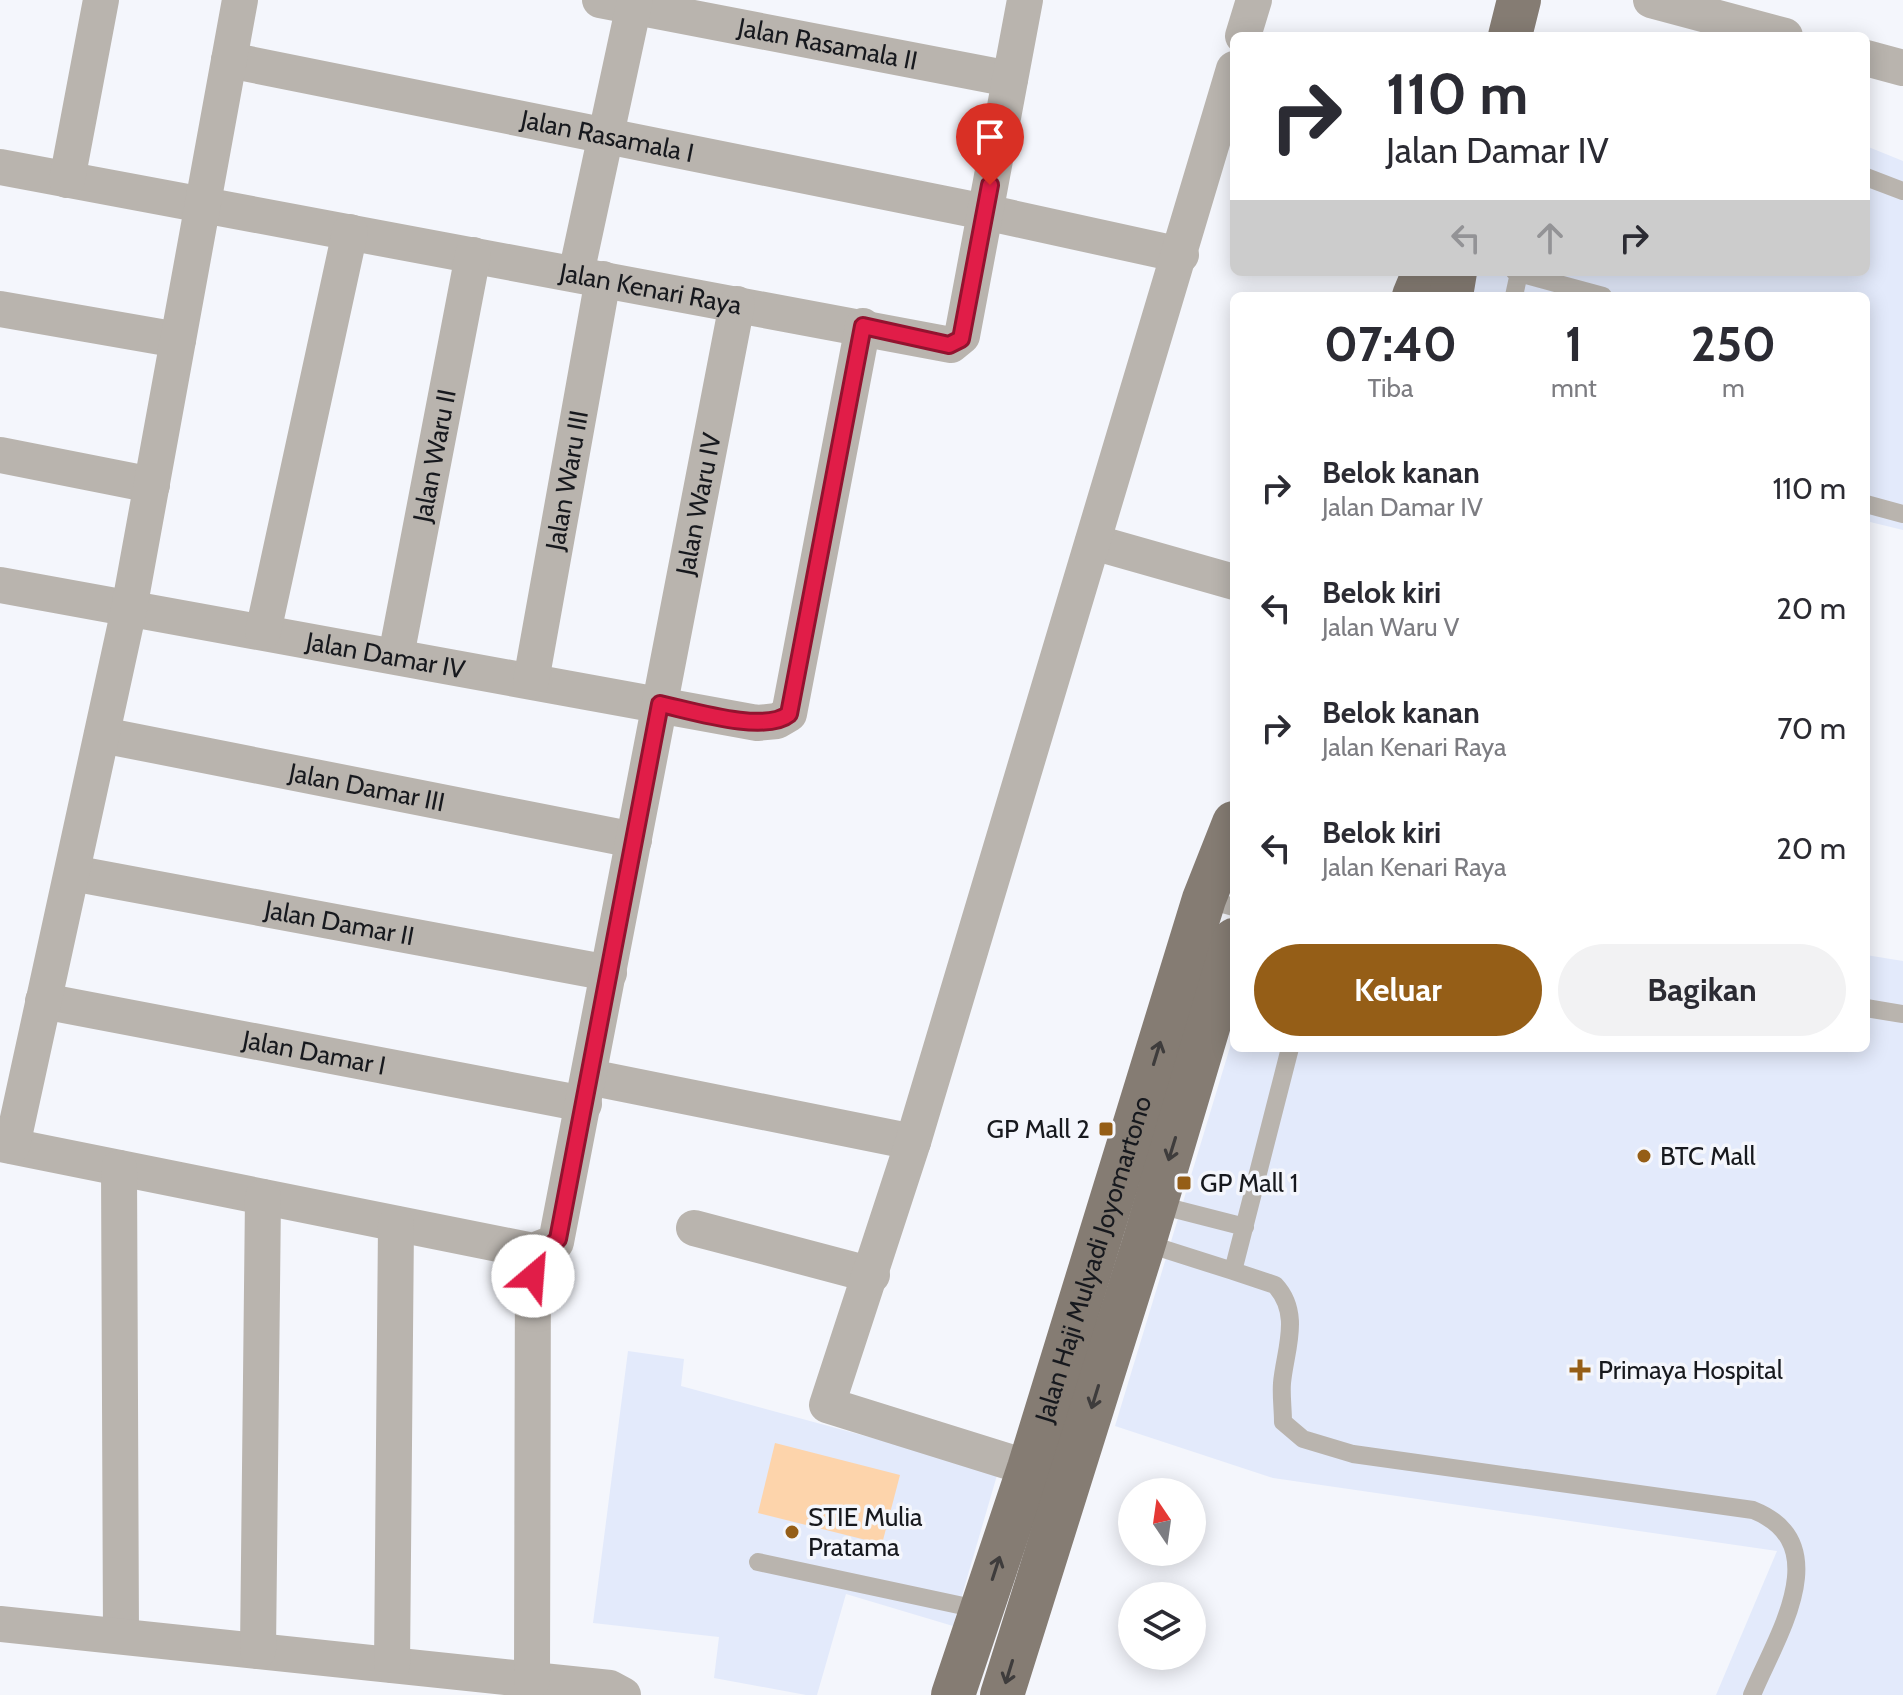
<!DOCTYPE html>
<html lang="id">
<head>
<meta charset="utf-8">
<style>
	:root { --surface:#fff; --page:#f2f2f3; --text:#2b2b33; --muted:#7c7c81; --accent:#955e17 }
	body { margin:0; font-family:Cabin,sans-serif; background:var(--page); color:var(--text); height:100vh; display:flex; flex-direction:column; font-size:30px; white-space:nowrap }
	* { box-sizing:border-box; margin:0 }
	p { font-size:26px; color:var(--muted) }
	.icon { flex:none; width:44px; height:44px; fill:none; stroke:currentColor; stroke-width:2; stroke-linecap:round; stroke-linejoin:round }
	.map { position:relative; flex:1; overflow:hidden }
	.panel { position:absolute; left:1230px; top:292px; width:640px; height:760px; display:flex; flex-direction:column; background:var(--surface); border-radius:12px; box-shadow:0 4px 20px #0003 }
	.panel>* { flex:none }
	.banner { position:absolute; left:1230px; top:32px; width:640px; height:244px; border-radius:12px; box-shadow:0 4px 20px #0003; background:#fff; color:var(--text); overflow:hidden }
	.needle { width:52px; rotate:347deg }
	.controls { position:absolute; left:1118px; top:1478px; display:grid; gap:16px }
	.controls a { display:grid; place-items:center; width:88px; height:88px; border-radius:50%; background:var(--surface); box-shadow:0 4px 20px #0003; font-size:40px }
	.pin { position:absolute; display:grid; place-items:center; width:68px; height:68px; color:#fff; margin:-82px -34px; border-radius:50% 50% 50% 0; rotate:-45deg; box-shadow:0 0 8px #0007 }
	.pin .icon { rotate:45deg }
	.me { position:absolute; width:88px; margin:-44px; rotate:27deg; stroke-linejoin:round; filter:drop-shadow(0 0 6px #0008) }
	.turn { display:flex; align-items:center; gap:28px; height:168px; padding:0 24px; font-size:36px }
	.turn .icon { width:104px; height:104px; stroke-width:2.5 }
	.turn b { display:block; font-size:56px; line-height:68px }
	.lanes { display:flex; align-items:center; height:76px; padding:0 24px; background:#0003; justify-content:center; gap:40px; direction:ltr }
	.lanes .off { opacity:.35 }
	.eta { display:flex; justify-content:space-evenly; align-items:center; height:136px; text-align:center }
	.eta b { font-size:48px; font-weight:700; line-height:56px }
	.primary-button { display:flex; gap:16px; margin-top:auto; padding:16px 24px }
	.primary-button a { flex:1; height:92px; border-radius:48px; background:var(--accent); color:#fff; font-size:32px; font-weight:700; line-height:92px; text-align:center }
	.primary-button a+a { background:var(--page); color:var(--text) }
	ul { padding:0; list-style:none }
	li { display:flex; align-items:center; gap:24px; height:120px; padding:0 24px }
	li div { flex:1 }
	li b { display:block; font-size:30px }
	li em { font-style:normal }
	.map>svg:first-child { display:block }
</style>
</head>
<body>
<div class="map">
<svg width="1903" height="1695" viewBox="0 0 1903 1695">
	<rect width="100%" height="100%" fill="#f4f6fc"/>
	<!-- built -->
	<path fill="#e3eafb" d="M 1866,146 L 1903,161 L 1903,530 L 1866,521 L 1866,296 L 1465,296 L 1472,272 L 1866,272 Z
		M 1866,955 L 1903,961 L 1903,1695 L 1716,1695 L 1777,1551 L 1273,1478 L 1115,1426 L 1234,1034 L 1234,1048 L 1866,1048 Z
		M 628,1351 L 684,1359 L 681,1386 L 998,1472 L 953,1626 L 846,1594 L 817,1695 L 806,1695 L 714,1678 L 719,1637 L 593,1623 Z"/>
	<!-- green -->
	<path fill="#fdd4ab" d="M 775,1443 L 900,1475 L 882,1544 L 758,1513 Z"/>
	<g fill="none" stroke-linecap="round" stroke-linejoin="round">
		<!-- service -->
		<path stroke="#b9b4ae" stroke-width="18" d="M 1866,177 L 1903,191
			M 1515,272 L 1603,296
			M 1514,296 L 1519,273
			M 1866,504 L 1903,514
			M 1204,899 L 1234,907
			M 1866,1008 L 1903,1014
			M 1290,1048 L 1233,1271 L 1275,1285 C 1302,1314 1285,1350 1282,1383 C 1281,1396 1283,1409 1283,1422 L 1303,1439 L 1353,1454 L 1753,1510 C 1838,1544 1776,1637 1752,1695
			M 1155,1204 L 1245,1227
			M 1145,1243 L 1233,1271
			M 758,1562 L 982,1610"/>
		<!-- minor -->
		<g stroke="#b9b4ae" stroke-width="36">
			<path id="s1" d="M 600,0 L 1010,79"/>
			<path d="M 1651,0 L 1785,36"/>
			<path d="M 1243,36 L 1254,0"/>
			<path d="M 1866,58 L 1903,68"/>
			<path id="s2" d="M 229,60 L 985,212 L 1181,255"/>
			<path id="s3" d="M 0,167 L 951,345 L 962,336 L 1025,0"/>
			<path d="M 67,180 L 101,0"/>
			<path d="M 576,274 L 635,0"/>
			<path d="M 0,309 L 178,340"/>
			<path d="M 0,455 L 152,485"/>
			<path d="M 1093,542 L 1234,582"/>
			<path id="s4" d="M 0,585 L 757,723 L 777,721 L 789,714 L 863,326"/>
			<path d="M 263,632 L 350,232"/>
			<path id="s5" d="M 396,656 L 473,255"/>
			<path id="s6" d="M 531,681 L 603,279"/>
			<path id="s7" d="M 102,735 L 634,840"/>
			<path id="s8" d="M 72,873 L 609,973"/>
			<path id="s9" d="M 43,1001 L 584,1104"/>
			<path d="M 589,1077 L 913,1142"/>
			<path id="s10" d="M 0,1144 L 533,1251 L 556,1242 L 737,304"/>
			<path d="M 12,1146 L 129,609 L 240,0"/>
			<path d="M 119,1168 L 121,1636"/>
			<path d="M 694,1228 L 872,1275"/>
			<path d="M 1029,1468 L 827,1405 L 913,1142 L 1234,69"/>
			<path d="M 0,1624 L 610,1688 L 623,1695"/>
			<path d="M 258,1651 L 263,1197"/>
			<path d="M 392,1665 L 396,1224"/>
			<path d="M 532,1680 L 533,1251"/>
		</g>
		<!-- primary -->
		<g stroke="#857c73" stroke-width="44">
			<path d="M 1510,36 L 1519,0"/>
			<path d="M 1414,296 L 1424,272"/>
			<path d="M 1451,296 L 1455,272"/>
			<path id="s11" d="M 953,1695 L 1029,1468 L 1204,899 L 1234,823"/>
			<path d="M 1002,1695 L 1144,1243 L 1234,940"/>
		</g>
	</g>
	<!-- one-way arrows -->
	<defs><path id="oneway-shaft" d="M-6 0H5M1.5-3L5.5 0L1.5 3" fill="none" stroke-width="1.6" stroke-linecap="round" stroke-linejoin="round" transform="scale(2)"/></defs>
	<g stroke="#3e3c3c">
		<use href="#oneway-shaft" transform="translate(1157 1053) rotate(-73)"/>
		<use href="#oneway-shaft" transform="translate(1172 1149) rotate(107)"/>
		<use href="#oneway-shaft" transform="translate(1095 1397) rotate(107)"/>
		<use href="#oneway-shaft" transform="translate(996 1568) rotate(-72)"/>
		<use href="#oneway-shaft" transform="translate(1009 1672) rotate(107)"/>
	</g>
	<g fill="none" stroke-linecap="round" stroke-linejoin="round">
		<defs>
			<path id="route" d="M 533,1276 L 533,1251 L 550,1247 L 558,1239 L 660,704 C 689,710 765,734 789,714 L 863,326 L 949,345 L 961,339 L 990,185"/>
		</defs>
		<!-- route casing -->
		<use href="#route" stroke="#92132f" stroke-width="20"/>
		<!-- route -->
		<use href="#route" stroke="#e11d48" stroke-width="14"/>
	</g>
	<!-- markers -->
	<g fill="#955e17" stroke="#f4f6fc" stroke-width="3">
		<rect x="1098" y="1121" width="16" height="16" rx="4"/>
		<circle cx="1644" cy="1156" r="8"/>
		<rect x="1176" y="1175" width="16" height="16" rx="4"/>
		<path d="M1576 1358h8v8h8v8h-8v8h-8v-8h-8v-8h8z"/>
		<circle cx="792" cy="1532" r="8"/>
	</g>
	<g text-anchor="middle" stroke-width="7" stroke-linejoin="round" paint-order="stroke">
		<!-- street labels -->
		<g font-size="26" fill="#17191e" stroke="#f4f6fc">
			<text dy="9" stroke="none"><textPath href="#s1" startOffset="232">Jalan Rasamala II</textPath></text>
			<text dy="9" stroke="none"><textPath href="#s2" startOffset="386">Jalan Rasamala I</textPath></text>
			<text dy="9" stroke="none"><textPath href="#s3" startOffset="662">Jalan Kenari Raya</textPath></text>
			<text dy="9" stroke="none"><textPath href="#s5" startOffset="204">Jalan Waru II</textPath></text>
			<text dy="9" stroke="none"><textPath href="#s6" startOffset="204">Jalan Waru III</textPath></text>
			<text dy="9" stroke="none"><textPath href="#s10" startOffset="1320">Jalan Waru IV</textPath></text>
			<text dy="9" stroke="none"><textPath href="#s4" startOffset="392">Jalan Damar IV</textPath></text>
			<text dy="9" stroke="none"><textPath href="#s7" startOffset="270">Jalan Damar III</textPath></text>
			<text dy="9" stroke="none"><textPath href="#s8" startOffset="272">Jalan Damar II</textPath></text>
			<text dy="9" stroke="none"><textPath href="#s9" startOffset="276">Jalan Damar I</textPath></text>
			<text dy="9" stroke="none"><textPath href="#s11" startOffset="458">Jalan Haji Mulyadi Joyomartono</textPath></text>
		</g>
		<!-- poi labels -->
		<g font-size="26" fill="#17191e" stroke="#f4f6fc" text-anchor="start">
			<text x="1090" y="1138" text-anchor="end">GP Mall 2</text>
			<text x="1660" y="1165">BTC Mall</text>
			<text x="1200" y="1192">GP Mall 1</text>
			<text x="1598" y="1379">Primaya Hospital</text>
			<text x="808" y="1526">STIE Mulia<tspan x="808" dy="30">Pratama</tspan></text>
		</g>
	</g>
</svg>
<div class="controls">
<a><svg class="needle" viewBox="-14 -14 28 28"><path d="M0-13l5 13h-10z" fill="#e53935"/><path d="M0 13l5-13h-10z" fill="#7c7c81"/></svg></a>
<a><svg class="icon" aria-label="layers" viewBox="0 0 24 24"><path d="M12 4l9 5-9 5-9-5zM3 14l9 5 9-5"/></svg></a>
</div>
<div class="pin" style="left:990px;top:185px;background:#d93025"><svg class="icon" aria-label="arrive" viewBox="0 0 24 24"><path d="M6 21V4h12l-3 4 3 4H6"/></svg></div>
<svg class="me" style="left:533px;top:1276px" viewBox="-20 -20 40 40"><circle r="19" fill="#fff"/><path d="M0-13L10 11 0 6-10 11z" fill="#e11d48"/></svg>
<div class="banner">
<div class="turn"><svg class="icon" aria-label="right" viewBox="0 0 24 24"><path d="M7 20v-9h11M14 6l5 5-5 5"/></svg><div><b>110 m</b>Jalan Damar IV</div></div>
<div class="lanes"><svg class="icon off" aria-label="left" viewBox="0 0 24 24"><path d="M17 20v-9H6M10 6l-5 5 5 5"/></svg><svg class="icon off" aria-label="ahead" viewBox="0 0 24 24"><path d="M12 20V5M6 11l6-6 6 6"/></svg><svg class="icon" aria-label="right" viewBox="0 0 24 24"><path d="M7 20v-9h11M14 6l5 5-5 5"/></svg></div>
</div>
<section class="panel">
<div class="eta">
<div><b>07:40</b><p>Tiba</p></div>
<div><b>1</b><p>mnt</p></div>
<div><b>250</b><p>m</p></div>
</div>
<ul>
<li><svg class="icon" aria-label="right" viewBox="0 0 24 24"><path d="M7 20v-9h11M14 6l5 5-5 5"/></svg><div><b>Belok kanan</b><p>Jalan Damar IV</p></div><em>110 m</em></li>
<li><svg class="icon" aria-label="left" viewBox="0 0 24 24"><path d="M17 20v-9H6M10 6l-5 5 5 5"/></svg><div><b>Belok kiri</b><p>Jalan Waru V</p></div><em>20 m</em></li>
<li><svg class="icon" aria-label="right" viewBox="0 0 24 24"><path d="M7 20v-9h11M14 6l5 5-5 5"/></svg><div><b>Belok kanan</b><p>Jalan Kenari Raya</p></div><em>70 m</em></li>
<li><svg class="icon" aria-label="left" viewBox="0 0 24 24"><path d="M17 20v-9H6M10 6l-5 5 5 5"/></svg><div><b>Belok kiri</b><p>Jalan Kenari Raya</p></div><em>20 m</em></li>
</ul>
<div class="primary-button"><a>Keluar</a><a>Bagikan</a></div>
</section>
</div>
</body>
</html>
